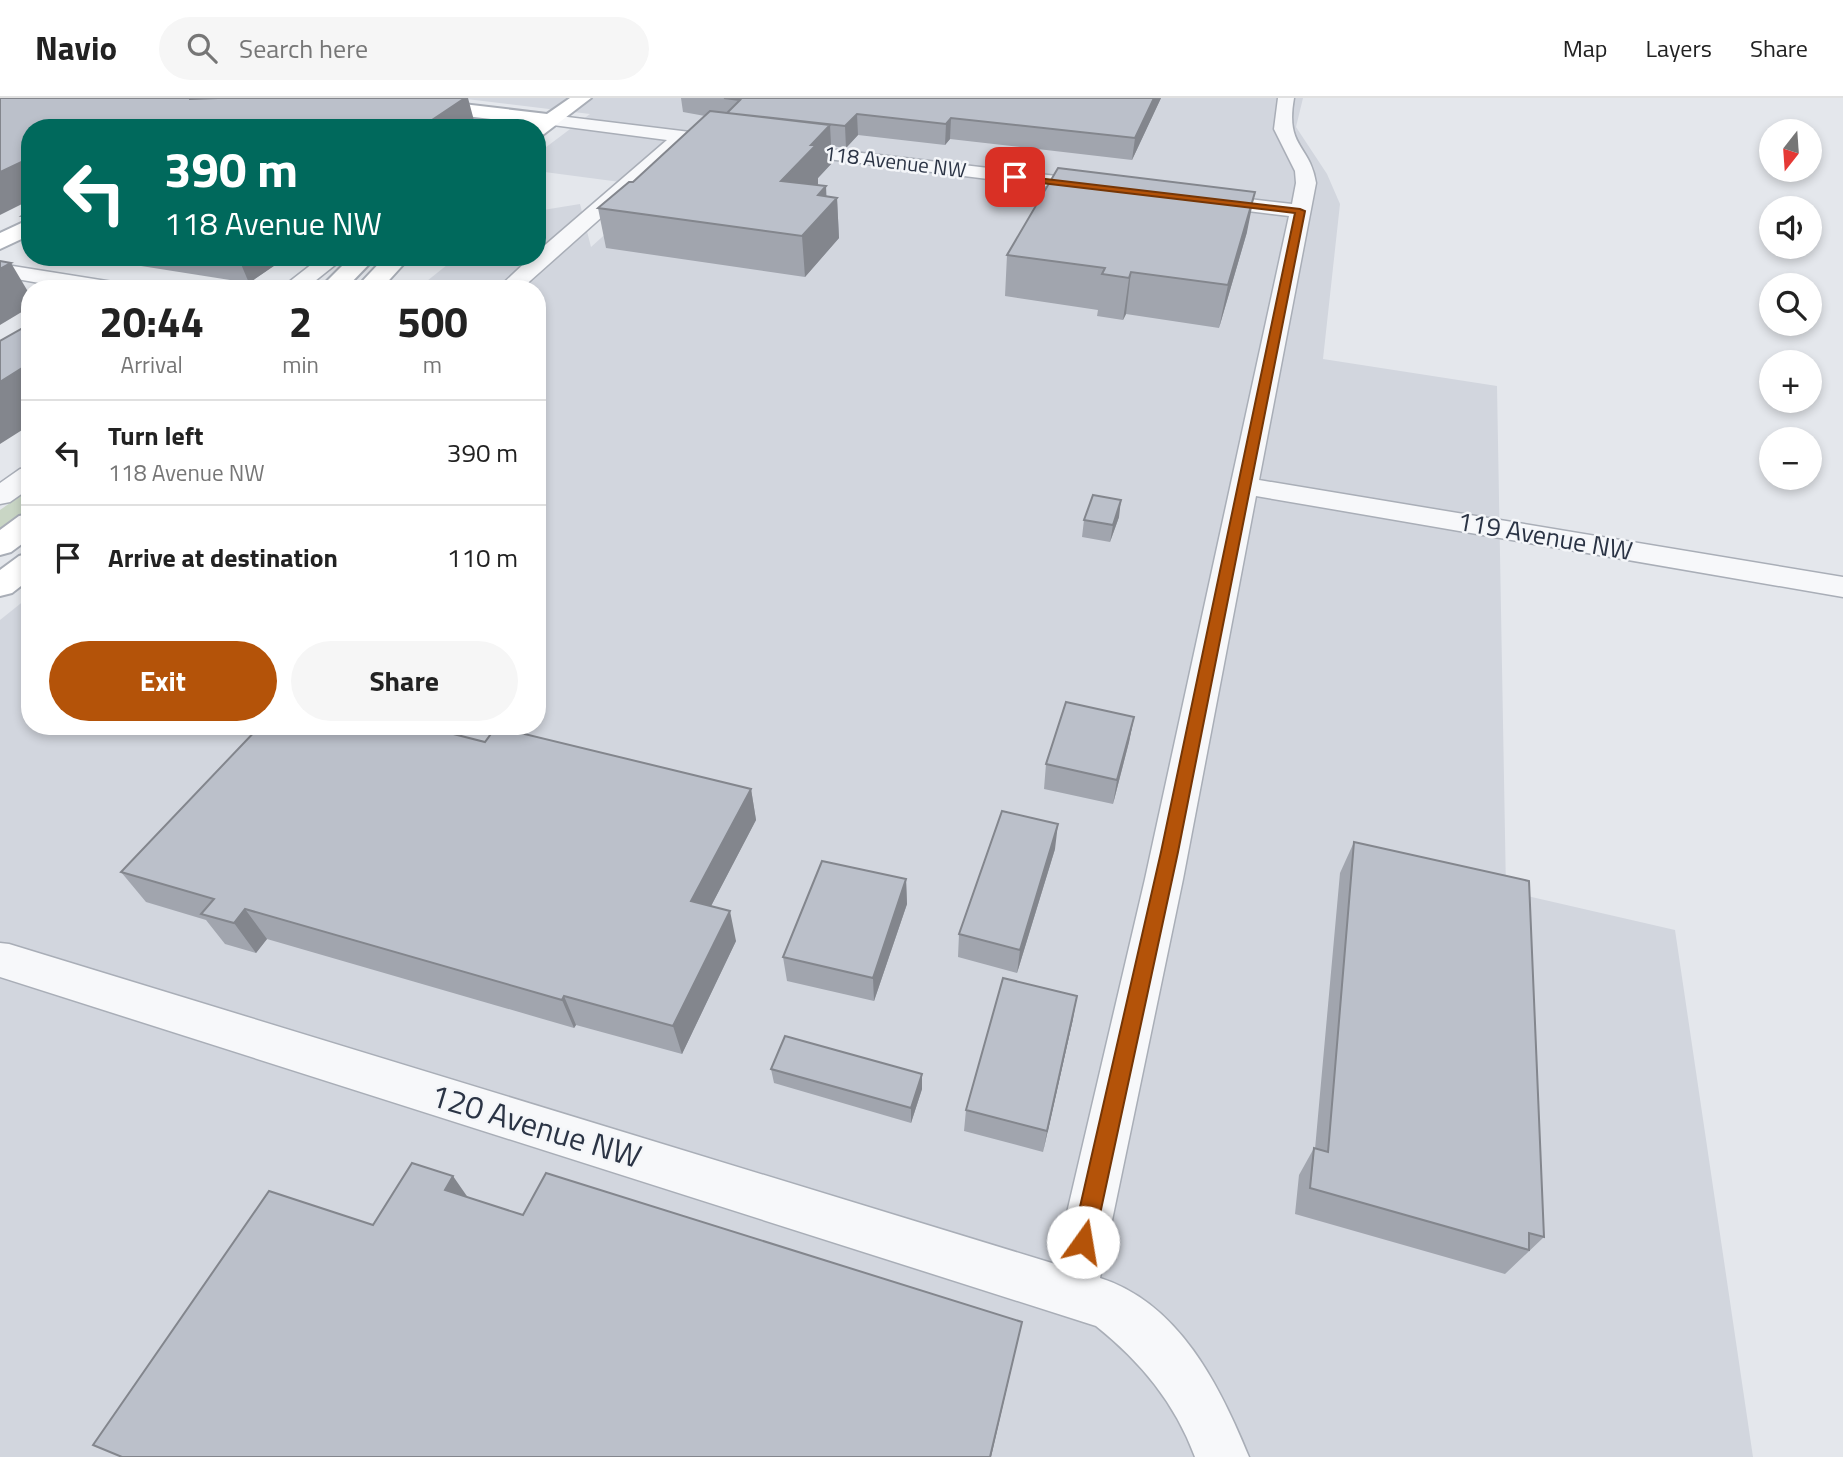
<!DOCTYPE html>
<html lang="en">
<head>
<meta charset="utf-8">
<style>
	:root { --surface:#fff; --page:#f6f6f6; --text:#222; --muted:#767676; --line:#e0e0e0; --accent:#b45309 }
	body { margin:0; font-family:"Titillium Web",sans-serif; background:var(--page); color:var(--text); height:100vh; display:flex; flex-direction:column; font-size:26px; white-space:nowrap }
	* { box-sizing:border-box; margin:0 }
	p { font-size:23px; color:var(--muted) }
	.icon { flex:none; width:38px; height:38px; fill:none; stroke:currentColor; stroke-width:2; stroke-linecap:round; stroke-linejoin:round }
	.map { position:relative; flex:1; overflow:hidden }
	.sheet { position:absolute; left:21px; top:182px; width:525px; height:455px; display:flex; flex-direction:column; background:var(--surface); border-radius:28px; box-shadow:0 4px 10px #0003 }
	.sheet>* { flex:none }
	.banner { position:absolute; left:21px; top:21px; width:525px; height:147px; border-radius:28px; box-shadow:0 4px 10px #0003; background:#00695c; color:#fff; overflow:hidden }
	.needle { width:46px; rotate:197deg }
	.buttons { position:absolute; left:1759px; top:21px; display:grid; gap:14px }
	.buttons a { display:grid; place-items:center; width:63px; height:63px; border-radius:50%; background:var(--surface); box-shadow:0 4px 10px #0003; font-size:35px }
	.pin { position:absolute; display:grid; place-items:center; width:60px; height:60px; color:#fff; margin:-30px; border-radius:14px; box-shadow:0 4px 10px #0006 }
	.me { position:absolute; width:77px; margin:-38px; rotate:13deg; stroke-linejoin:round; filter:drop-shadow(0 0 5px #0008) }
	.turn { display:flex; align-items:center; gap:24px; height:147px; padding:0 28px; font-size:32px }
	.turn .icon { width:91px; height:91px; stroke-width:2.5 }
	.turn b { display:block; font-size:49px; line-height:60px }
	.eta { display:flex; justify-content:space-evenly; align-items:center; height:119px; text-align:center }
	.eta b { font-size:42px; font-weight:700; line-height:49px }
	.button { display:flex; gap:14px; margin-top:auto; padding:14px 28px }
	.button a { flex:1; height:80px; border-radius:42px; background:var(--accent); color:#fff; font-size:28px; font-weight:700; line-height:80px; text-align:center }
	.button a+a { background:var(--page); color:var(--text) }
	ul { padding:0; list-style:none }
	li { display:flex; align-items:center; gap:21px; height:105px; padding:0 28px; border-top:2px solid var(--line) }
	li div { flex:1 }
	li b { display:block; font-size:26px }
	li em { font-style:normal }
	header { display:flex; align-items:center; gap:42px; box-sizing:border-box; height:98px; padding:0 35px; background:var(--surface); border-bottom:2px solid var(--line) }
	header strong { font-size:33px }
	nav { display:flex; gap:38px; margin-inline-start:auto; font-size:24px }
	.search { width:490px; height:63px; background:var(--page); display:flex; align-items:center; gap:18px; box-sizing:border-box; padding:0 24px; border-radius:38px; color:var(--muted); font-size:26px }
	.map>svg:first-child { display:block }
</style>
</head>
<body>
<header>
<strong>Navio</strong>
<div class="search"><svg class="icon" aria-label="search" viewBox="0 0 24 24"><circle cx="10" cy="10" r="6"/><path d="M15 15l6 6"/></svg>Search here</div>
<nav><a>Map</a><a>Layers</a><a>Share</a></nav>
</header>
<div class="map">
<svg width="1843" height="1359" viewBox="0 0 1843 1359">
	<rect width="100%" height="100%" fill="#e4e7ec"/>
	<!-- built -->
	<path fill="#d2d6de" d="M 458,0 L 1303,0 L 1296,29 L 1327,76 L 1340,106 L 1323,261 L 1497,288 L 1506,793 L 1675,832 L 1753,1359 L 0,1359 L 0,522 L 30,498 L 30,628 L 537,628 L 537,191 L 417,191 L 457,159 L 537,159 L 537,113 L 580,106 L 591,149 L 658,89 L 537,73 L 537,56 L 590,16 Z"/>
	<!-- green -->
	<path fill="#c9d6c5" d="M 30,391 L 30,413 L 0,435 L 0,412 Z"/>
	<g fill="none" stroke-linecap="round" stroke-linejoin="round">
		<defs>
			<path id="street" d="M 1278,0 L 1294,0 C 1285,50 1310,46 1316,85 L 1259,382 L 1843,479 L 1843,499 L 1256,398 L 1183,781 L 1100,1180 C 1179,1205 1220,1288 1249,1359 L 1195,1359 C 1175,1305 1141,1264 1096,1228 L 0,879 L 0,845 L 9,846 L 1055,1166 L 1145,781 L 1289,118 L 1207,108 L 1197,102 L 1207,96 L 1292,106 L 1296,85 L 1295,73 L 1274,31 Z
				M 551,17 L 731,39 L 740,44 L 731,49 L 686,44 L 521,191 L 497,191 L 531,159 L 537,159 L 537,154 L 667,42 L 545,26 L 542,22 Z
				M 786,46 L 1099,83 L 1109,89 L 1099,95 L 780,55 L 777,51 Z
				M 321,159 L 345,159 L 305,191 L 280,191 Z
				M 0,166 L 113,184 L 121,186 L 124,191 L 73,191 L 0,178 Z
				M 30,369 L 30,390 L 10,404 L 0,406 L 0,385 L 20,371 Z"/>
			<path id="secondary" d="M 355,0 L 412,0 L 547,16 L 570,0 L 591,0 L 544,36 L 537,38 L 537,30 L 529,30 L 533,26 L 364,6 Z
				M 30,121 L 30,137 L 0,151 L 0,135 Z
				M 351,159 L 376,159 L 345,191 L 319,191 Z
				M 385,159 L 410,159 L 381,191 L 355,191 Z
				M 30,416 L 30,440 L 11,454 L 0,457 L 0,432 L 19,418 Z
				M 30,455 L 30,481 L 12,495 L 0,498 L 0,472 L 19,458 Z"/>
		</defs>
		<!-- street casing -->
		<use href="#street" stroke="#a9aeb7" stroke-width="3"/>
		<!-- secondary casing -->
		<use href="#secondary" stroke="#a9aeb7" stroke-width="4"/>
		<!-- street -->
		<use href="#street" fill="#f7f8fa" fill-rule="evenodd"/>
		<!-- secondary -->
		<use href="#secondary" fill="#fff" fill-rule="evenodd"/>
	</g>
	<!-- wall -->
	<path fill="#a1a5ae" d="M 681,0 L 1161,0 L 1132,62 L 950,41 L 945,47 L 858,37 L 846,50 L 831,48 L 832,65 L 818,80 L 818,86 L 817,87 L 826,98 L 837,100 L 839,140 L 805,179 L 606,150 L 598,110 L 633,84 L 705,18 L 683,14 Z
		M 30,114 L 30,131 L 22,118 Z
		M 1247,134 L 1219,230 L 1126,216 L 1123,222 L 1097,218 L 1098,212 L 1005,198 L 1007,157 Z
		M 84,159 L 287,159 L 249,185 Z
		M 1119,419 L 1110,444 L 1082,439 L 1084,422 Z
		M 1134,619 L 1129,644 L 1113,706 L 1044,691 L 1046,666 Z
		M 751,691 L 756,722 L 711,808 L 736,843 L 682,956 L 576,927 L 574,930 L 267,841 L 256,855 L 225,846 L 206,822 L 146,804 L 121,774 Z
		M 1354,744 L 1544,1139 L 1505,1176 L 1295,1116 L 1299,1077 L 1314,1050 L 1315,1051 L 1340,775 Z
		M 1055,751 L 1017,875 L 958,859 L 959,836 Z
		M 906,781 L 907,806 L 874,903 L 787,883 L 783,859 Z
		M 1073,921 L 1043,1054 L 964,1033 L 966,1012 Z
		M 771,971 L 922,976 L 922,991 L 911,1025 L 774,985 Z"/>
	<!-- shaded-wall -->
	<path fill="#83868d" d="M 465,0 L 468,0 L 476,30 L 420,30 Z
		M 1154,0 L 1161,0 L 1132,62 L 1135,40 Z
		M 857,16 L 858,37 L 846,50 L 845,28 Z
		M 951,20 L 950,41 L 945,47 L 946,26 Z
		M 830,27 L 832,65 L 818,80 L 818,86 L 785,122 L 781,83 L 811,47 Z
		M 30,60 L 30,102 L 0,117 L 0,74 Z
		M 826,88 L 827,111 L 837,100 L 839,140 L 805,179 L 802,138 L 818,97 Z
		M 1255,94 L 1247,134 L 1219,230 L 1228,187 Z
		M 538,115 L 542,130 L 537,134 L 537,116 Z
		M 238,159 L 287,159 L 249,185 Z
		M 11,165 L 30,197 L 30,209 L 0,227 L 0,171 Z
		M 1131,174 L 1126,216 L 1123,222 L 1129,180 Z
		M 30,265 L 30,327 L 0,346 L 0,284 Z
		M 1121,402 L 1119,419 L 1110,444 L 1113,427 Z
		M 1134,619 L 1129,644 L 1113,706 L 1117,682 Z
		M 751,691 L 756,722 L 698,833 L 691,803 Z
		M 1058,726 L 1055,751 L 1017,875 L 1020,852 Z
		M 906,781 L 907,806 L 874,903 L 873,880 Z
		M 245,811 L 267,841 L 256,855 L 234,825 Z
		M 730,813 L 736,843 L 682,956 L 673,928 Z
		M 564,898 L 576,927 L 574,930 L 562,902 Z
		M 1077,898 L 1073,921 L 1043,1054 L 1047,1033 Z
		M 922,976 L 922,991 L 911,1025 L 911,1010 Z
		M 453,1078 L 471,1104 L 445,1092 Z
		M 1022,1224 L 991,1359 L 990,1359 Z"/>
	<!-- building -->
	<path fill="#bbc0ca" stroke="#83868d" stroke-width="2" d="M 0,0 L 190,0 L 190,1 L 218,0 L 465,0 L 420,30 L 30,30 L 30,60 L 0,74 Z
		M 724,0 L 1154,0 L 1135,40 L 951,20 L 946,26 L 857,16 L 845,28 L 727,15 L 740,2 Z
		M 710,13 L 830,27 L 811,47 L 816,47 L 781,83 L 826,88 L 818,97 L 837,100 L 802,138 L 598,110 L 629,84 L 633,84 Z
		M 1058,70 L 1255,94 L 1228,187 L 1131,174 L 1129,180 L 1102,176 L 1105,170 L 1007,157 Z
		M 30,114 L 30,119 L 22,118 Z
		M 0,163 L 11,165 L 0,171 Z
		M 100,184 L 141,191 L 88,191 Z
		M 30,226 L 30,265 L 0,284 L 0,243 Z
		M 1093,397 L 1121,402 L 1113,427 L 1084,422 Z
		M 1066,604 L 1134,619 L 1117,682 L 1046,666 Z
		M 260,628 L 422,628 L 485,644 L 496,629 L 751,691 L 691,803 L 730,813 L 673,928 L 564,898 L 562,902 L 245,811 L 234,825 L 201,816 L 214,801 L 121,774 Z
		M 1002,713 L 1058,726 L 1020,852 L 959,836 Z
		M 1354,744 L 1529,783 L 1544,1139 L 1529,1135 L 1529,1152 L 1310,1090 L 1314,1050 L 1328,1054 Z
		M 822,763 L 906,781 L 873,880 L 783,859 Z
		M 1003,880 L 1077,898 L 1047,1033 L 966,1012 Z
		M 785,938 L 922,976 L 911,1010 L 771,971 Z
		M 412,1065 L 453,1078 L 445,1092 L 523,1117 L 546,1075 L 1022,1224 L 990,1359 L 122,1359 L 93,1347 L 269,1093 L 373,1127 Z"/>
	<!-- route -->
	<path fill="#b45309" stroke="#753606" stroke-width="2" d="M 1012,77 L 1300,111 L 1305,113 L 1178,754 L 1094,1144 L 1091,1151 L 1083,1155 L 1075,1151 L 1072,1144 L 1161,754 L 1295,115 L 1015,82 Z"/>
	<g text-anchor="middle" stroke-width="5" stroke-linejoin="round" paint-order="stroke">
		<!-- far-street labels -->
		<g font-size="21" fill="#2b3445" stroke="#f4f6f9">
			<text transform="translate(895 64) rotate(7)" y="7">118 Avenue NW</text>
		</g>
		<!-- street labels -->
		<g font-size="26" fill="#2b3445" stroke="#f4f6f9">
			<text transform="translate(1545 438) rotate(10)" y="9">119 Avenue NW</text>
		</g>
		<!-- near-street labels -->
		<g font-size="32" fill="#2b3445" stroke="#f4f6f9">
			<text transform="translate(536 1028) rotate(17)" y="11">120 Avenue NW</text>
		</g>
	</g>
</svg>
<div class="buttons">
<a><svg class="needle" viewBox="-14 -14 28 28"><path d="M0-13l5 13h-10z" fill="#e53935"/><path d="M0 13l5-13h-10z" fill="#767676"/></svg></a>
<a><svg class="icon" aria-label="sound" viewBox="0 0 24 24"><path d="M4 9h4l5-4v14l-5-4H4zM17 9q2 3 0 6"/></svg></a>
<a><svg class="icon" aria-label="search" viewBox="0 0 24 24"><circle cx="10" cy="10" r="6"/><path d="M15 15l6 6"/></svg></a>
<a>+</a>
<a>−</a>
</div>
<div class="pin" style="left:1015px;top:79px;background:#d93025"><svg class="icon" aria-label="arrive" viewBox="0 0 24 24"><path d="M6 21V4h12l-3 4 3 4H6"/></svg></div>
<svg class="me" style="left:1083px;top:1144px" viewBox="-20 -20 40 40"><circle r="19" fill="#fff"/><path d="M0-13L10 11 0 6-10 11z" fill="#b45309"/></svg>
<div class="banner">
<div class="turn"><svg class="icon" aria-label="left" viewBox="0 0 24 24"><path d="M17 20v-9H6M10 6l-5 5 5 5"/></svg><div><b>390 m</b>118 Avenue NW</div></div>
</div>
<section class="sheet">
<div class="eta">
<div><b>20:44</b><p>Arrival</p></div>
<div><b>2</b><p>min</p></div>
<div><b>500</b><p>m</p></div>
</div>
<ul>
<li><svg class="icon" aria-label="left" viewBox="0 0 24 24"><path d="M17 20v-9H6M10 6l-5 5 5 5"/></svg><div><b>Turn left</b><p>118 Avenue NW</p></div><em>390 m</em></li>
<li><svg class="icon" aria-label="arrive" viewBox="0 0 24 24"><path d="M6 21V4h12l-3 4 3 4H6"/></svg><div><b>Arrive at destination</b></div><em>110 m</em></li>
</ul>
<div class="button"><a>Exit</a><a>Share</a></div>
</section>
</div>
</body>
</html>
